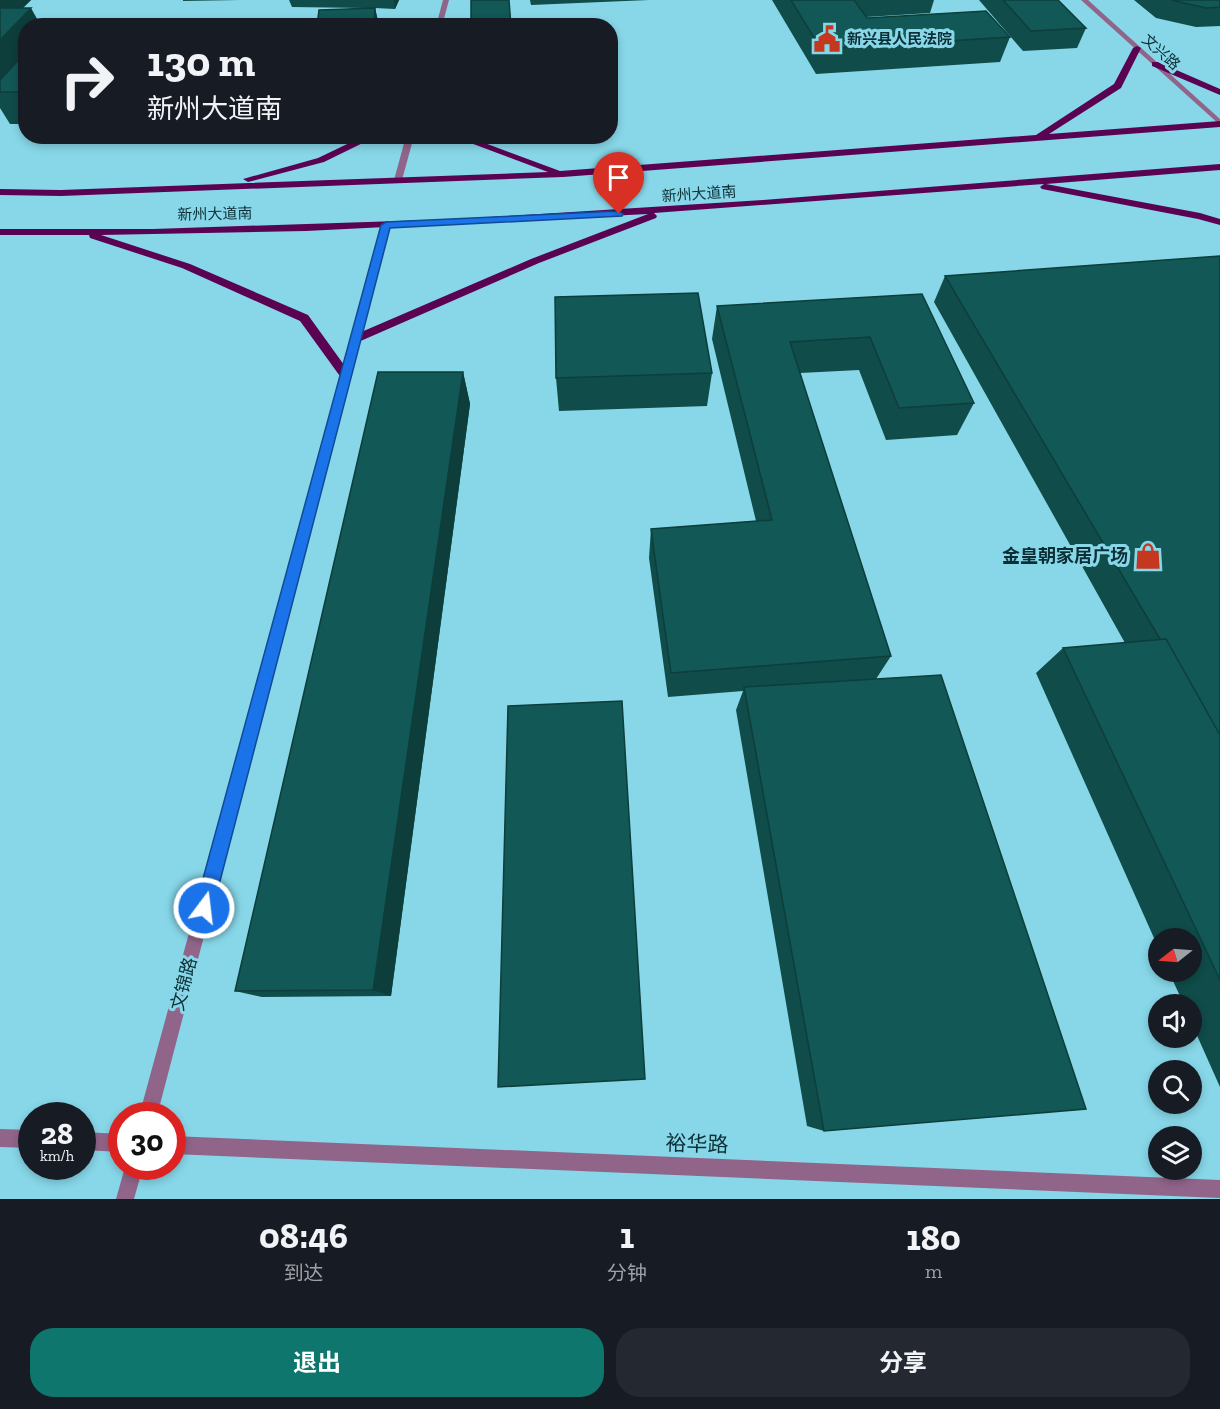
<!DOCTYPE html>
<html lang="zh">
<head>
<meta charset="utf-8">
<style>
	:root { --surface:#171b24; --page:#242831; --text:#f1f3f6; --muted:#9ea1a6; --accent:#0f766e }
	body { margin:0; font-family:"Zilla Slab","Noto Sans SC",serif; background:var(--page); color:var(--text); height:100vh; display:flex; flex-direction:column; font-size:22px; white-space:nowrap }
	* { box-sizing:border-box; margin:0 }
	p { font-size:20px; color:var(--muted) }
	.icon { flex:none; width:33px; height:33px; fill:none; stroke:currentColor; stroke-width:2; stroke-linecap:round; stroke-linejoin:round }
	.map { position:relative; height:1199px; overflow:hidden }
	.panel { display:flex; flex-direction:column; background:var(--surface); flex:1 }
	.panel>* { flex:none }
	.banner { position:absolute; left:18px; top:18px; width:600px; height:126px; border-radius:24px; box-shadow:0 3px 9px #0003; background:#171b24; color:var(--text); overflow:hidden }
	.needle { width:39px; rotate:253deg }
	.controls { position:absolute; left:1148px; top:928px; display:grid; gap:12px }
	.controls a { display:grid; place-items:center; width:54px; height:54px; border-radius:50%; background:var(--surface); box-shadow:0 3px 9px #0003; font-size:30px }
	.speed { position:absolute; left:18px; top:1102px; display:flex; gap:12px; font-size:30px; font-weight:700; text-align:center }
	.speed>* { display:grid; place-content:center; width:78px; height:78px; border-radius:50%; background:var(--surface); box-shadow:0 3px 9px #0003; line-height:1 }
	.speed small { font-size:15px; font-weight:400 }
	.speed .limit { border:9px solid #d22; background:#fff; color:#111 }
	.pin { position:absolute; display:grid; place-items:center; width:51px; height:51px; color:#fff; margin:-62px -26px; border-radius:50% 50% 50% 0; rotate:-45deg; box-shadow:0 0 6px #0007 }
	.pin .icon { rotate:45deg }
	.me { position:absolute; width:66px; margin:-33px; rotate:15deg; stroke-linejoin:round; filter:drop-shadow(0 0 4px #0008) }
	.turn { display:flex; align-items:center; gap:21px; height:126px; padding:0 30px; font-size:27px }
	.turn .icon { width:78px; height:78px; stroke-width:2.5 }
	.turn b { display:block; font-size:42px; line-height:51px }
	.eta { display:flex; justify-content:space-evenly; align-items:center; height:102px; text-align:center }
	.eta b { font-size:36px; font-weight:700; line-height:42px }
	.primary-button { display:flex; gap:12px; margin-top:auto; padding:12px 30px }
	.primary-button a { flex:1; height:69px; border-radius:24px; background:var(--accent); color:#fff; font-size:24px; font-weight:700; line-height:69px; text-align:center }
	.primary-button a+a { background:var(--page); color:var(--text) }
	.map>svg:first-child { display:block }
</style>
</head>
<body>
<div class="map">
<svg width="1220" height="1199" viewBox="0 0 1220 1199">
	<rect width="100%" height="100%" fill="#87d7e9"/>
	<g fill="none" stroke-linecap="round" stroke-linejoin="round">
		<!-- street -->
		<path fill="#91658a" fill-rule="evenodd" d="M 443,0 L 449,0 L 442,26 L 436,26 Z
			M 1081,0 L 1088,0 L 1220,119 L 1220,125 Z
			M 406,136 L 414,136 L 402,180 L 398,182 L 394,180 Z
			M 383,223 L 390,225 L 157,1116 L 139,1116 Z
			M 0,1129 L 32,1130 L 32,1148 L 0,1147 Z
			M 82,1132 L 122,1134 L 122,1152 L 82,1150 Z
			M 172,1136 L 1220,1180 L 1220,1198 L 172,1154 Z
			M 125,1167 L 143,1167 L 134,1199 L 116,1199 Z"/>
		<!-- primary -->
		<path fill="#5b0353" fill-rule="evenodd" d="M 1137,46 L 1141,48 L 1121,88 L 1049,134 L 1220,121 L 1220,127 L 563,177 L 61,196 L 0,195 L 0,189 L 61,190 L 548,172 L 452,136 L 466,136 L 560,171 L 1036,135 L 1114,84 L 1133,48 Z
			M 1152,62 L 1158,62 L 1220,89 L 1220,95 L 1152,66 Z
			M 364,136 L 377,136 L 324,162 L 248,182 L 243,179 L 318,158 Z
			M 1220,164 L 1220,170 L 1046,184 L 1200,213 L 1220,219 L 1220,225 L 1198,219 L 1042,189 L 1040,187 L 1044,184 L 654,213 L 657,216 L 656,218 L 539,263 L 356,343 L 352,342 L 352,336 L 531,259 L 648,214 L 306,231 L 101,235 L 190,264 L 308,315 L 352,376 L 346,380 L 342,379 L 300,321 L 182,268 L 90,238 L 89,235 L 0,235 L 0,229 L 153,229 L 458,219 L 763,200 Z"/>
	</g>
	<!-- wall -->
	<path fill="#0f4c4a" d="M 0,0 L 31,0 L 23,8 L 26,26 L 26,124 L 10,124 L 0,108 Z
		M 183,0 L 240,0 L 183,1 Z
		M 289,0 L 399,0 L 395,9 L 375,8 L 378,21 L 364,8 L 292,7 Z
		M 530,0 L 649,0 L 531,5 Z
		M 772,0 L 934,0 L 930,13 L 866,17 L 867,18 L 1010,37 L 1000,62 L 816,74 Z
		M 979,0 L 1058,0 L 1086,28 L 1077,48 L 1023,51 Z
		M 1134,0 L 1220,0 L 1220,26 L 1196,27 L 1156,18 Z
		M 1220,256 L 1220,1087 L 1191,1022 L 1191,1005 L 1184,1005 L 1169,972 L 1191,972 L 1191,939 L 1158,939 L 1158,947 L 1036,673 L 1063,648 L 1125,643 L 934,302 L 945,276 Z
		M 922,294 L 974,403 L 957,435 L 886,440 L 859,370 L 800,373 L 891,656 L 876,679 L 824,1131 L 807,1126 L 736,710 L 743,691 L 668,697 L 649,558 L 651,529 L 756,521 L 712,339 L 717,306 Z
		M 463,372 L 470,404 L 391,996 L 262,997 L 235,991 Z
		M 712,373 L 707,406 L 559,411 L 556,378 Z"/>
	<!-- shaded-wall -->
	<path fill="#0d3e3c" d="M 0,0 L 31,0 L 0,30 Z
		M 394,0 L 399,0 L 395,9 Z
		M 31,8 L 41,26 L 26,26 L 26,74 L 0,92 L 0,40 Z
		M 375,8 L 378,21 L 378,26 L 374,26 Z
		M 463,372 L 470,404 L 391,996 L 373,990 Z"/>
	<!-- building -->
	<path fill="#125856" stroke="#0d3e3c" stroke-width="1.5" d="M 471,0 L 509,0 L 511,26 L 471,26 Z
		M 791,0 L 854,0 L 867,18 L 986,11 L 1010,37 L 821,49 Z
		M 1003,0 L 1058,0 L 1086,28 L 1031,31 Z
		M 1171,0 L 1220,0 L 1220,7 L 1206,8 Z
		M 0,8 L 31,8 L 0,40 Z
		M 375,8 L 374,26 L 317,26 L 319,10 Z
		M 26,52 L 26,92 L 0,92 L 0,80 Z
		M 1220,256 L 1220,735 L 1166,639 L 1160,639 L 945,276 Z
		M 698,293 L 712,373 L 556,378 L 555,297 Z
		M 922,294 L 974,403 L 899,408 L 870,337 L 790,342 L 891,656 L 671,673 L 651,529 L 772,520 L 717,306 Z
		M 378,372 L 463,372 L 373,990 L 235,991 Z
		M 1166,639 L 1220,735 L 1220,980 L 1063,648 Z
		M 941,675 L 1086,1109 L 824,1131 L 744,687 Z
		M 622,701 L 645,1079 L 498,1087 L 508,706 Z"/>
	<!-- route -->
	<path fill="#1a73e8" stroke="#114b97" stroke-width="1.5" d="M 619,211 L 623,214 L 622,216 L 390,228 L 213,908 L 210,914 L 204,917 L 198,914 L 195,908 L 381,225 L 386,222 Z"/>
	<!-- icons -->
	<defs>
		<symbol id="civic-bare" viewBox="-9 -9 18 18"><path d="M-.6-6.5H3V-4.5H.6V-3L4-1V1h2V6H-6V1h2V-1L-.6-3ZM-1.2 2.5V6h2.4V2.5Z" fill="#c3381e" stroke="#87d7e9" stroke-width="2.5" paint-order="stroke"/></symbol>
		<symbol id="shop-bare" viewBox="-9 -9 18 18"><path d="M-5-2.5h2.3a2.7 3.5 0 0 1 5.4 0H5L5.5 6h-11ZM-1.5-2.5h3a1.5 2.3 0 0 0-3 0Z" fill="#c3381e" stroke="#87d7e9" stroke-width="2.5" paint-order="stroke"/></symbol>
	</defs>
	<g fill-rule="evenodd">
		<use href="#civic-bare" x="808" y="20" width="38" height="38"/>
		<use href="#shop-bare" x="1129" y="537" width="38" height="38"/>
	</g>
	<g text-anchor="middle" stroke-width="6" stroke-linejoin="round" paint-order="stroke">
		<!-- far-poi labels -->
		<g font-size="15" font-weight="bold" fill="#0c2f36" stroke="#87d7e9" text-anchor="start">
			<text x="847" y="44">新兴县人民法院</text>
		</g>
		<!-- far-street labels -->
		<g font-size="15" fill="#0c2f36" stroke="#87d7e9">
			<text transform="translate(1161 52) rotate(42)" y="5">文兴路</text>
			<text transform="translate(699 194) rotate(-4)" y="5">新州大道南</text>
			<text transform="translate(215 214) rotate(-1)" y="5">新州大道南</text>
		</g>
		<!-- poi labels -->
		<g font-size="18" font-weight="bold" fill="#0c2f36" stroke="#87d7e9" text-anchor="end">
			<text x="1128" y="562">金皇朝家居广场</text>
		</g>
		<!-- street labels -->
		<g font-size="18" fill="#0c2f36" stroke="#87d7e9">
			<text transform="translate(184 984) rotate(-75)" y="6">文锦路</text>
		</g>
		<!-- near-street labels -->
		<g font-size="21" fill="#0c2f36" stroke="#87d7e9">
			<text transform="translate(697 1144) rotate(2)" y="7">裕华路</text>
		</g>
	</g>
</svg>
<div class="controls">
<a><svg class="needle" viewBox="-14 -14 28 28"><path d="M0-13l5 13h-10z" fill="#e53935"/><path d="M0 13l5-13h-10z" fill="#9ea1a6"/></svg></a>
<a><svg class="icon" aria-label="sound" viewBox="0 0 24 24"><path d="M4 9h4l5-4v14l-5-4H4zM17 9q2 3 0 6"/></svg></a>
<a><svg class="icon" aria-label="search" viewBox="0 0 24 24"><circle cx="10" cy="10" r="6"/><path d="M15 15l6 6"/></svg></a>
<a><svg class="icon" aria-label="layers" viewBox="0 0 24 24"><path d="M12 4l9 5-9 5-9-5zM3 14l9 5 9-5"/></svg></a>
</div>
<div class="speed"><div>28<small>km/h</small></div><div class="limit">30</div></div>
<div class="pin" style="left:619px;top:214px;background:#d93025"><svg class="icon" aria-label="arrive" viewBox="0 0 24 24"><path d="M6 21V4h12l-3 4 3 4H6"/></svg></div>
<svg class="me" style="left:204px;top:908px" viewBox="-20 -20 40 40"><circle r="17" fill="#1a73e8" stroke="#fff" stroke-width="3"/><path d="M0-11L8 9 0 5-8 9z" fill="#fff"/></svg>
<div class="banner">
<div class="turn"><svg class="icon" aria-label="right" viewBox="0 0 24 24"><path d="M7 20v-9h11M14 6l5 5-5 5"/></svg><div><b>130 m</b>新州大道南</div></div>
</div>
</div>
<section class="panel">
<div class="eta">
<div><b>08:46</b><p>到达</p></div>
<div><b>1</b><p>分钟</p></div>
<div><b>180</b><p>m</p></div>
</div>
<div class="primary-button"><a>退出</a><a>分享</a></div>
</section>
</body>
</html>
